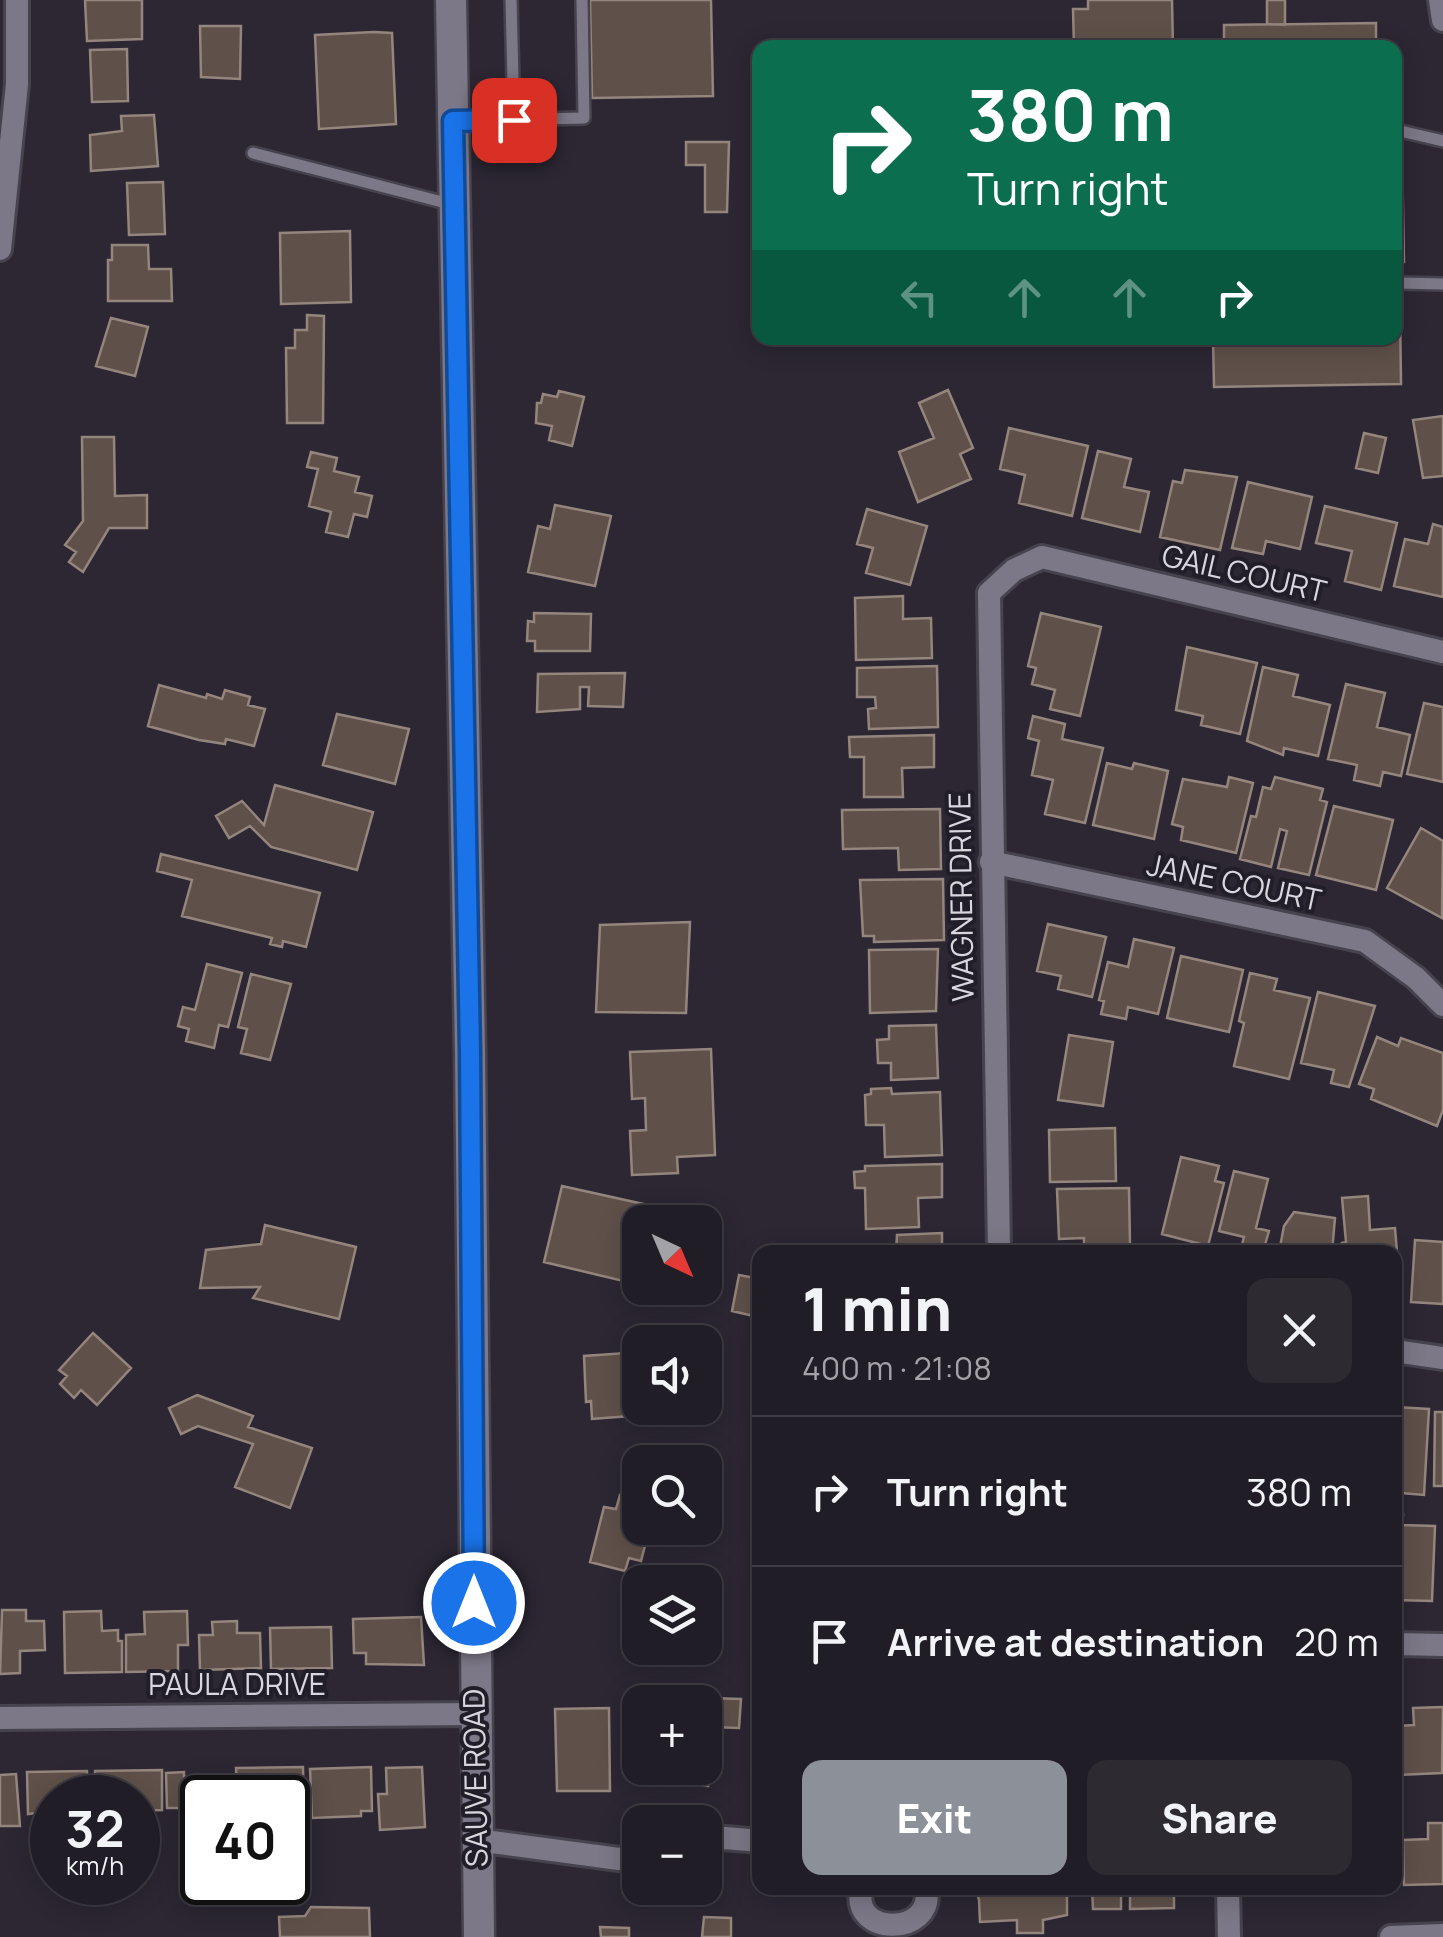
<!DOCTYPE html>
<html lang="en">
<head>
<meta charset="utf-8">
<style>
	:root { --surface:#211d26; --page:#2d2a32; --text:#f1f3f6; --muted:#a2a2a7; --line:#3e3b43; --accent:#8c9099 }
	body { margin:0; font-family:Manrope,sans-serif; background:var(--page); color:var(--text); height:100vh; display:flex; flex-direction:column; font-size:38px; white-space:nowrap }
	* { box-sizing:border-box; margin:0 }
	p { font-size:32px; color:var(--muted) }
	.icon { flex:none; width:55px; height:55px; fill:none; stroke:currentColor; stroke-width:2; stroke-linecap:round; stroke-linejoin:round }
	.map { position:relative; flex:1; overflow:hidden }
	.drawer { position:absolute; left:752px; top:1245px; width:650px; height:650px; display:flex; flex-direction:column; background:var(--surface); border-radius:20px; box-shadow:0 5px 25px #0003,0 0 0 2px var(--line) }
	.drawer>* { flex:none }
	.banner { position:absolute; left:752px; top:40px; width:650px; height:305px; border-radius:20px; box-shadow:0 5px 25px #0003,0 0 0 2px var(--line); background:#0b6e4f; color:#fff; overflow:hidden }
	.needle { width:65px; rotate:136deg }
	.buttons { position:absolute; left:622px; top:1205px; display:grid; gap:20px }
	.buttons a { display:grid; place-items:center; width:100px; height:100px; border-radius:20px; background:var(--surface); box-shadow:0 5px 25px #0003,0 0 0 2px var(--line); font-size:50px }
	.speed { position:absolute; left:30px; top:1775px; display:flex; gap:20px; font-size:50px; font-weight:700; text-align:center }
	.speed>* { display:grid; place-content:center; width:130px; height:130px; border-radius:50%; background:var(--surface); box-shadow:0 5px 25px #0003,0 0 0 2px var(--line); line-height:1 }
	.speed small { font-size:25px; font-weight:400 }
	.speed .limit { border:5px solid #111; border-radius:15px; background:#fff; color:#111 }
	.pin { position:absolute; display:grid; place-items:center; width:85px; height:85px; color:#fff; margin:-42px; border-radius:20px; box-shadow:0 5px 15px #0006 }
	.me { position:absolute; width:110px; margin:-55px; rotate:0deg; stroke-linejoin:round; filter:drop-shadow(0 0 8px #0008) }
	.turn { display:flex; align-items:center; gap:35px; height:210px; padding:0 50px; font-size:45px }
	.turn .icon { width:130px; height:130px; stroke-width:2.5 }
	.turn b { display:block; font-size:70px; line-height:85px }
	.lanes { display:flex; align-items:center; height:95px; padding:0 50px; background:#0003; justify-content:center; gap:50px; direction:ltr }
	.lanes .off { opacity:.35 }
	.round { display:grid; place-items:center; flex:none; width:105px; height:105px; border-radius:20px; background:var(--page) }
	.summary { display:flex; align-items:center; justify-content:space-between; height:170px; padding:0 50px }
	h1 { font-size:60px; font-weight:800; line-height:75px }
	.action { display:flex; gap:20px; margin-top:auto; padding:20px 50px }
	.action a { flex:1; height:115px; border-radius:20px; background:var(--accent); color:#fff; font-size:40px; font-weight:800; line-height:115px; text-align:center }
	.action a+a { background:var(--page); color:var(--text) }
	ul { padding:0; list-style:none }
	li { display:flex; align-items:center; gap:30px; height:150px; padding:0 50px; border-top:2px solid var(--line) }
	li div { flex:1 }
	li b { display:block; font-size:38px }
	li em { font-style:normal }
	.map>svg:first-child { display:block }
</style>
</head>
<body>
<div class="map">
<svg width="1443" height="1937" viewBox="0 0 1443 1937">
	<rect width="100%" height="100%" fill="#2c2733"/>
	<!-- building -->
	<path fill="#5f514a" stroke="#94857d" stroke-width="2.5" d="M 85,0 L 142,0 L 142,39 L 87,41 Z
		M 590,0 L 711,0 L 713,96 L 592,98 Z
		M 1088,0 L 1172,0 L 1173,48 L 1074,48 L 1073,9 L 1088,9 Z
		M 1267,0 L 1285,0 L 1285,25 L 1267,24 Z
		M 1376,23 L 1376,44 L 1392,44 L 1392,48 L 1209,48 L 1224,47 L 1224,25 Z
		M 200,26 L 241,26 L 240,79 L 201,77 Z
		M 374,32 L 392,33 L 396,124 L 319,129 L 315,35 Z
		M 127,49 L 128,101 L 92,102 L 90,50 Z
		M 154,115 L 158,166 L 91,171 L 90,135 L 122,131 L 121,116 Z
		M 686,142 L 729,142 L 727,212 L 705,212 L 705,165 L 686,165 Z
		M 1395,150 L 1402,150 L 1404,262 L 1395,262 Z
		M 163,182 L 165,234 L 129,235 L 127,183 Z
		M 350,231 L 351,302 L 281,304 L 280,233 Z
		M 112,245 L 148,245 L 149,269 L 171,269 L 172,301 L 108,301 L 108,260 L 112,260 Z
		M 1395,311 L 1400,311 L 1401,384 L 1214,387 L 1213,338 L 1395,338 Z
		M 307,315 L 324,316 L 323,423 L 287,423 L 286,348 L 295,348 L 295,330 L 307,330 Z
		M 111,318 L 148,327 L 135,376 L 96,366 Z
		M 948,390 L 973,448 L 960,454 L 971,479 L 918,502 L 899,452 L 934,438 L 919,403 Z
		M 559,391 L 584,397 L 572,446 L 549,440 L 552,426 L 536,423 L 537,403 L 541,403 L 543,394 L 557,397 Z
		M 1443,416 L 1443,476 L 1423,478 L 1413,420 Z
		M 1009,428 L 1088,446 L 1072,516 L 1019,503 L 1025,475 L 1000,469 Z
		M 1364,433 L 1386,438 L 1378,473 L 1356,468 Z
		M 82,437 L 114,437 L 115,496 L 147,495 L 147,528 L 109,528 L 83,572 L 69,562 L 76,552 L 65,545 L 83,521 Z
		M 1098,451 L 1131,459 L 1124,487 L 1149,492 L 1140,532 L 1082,518 Z
		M 311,452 L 337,458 L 334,471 L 359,477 L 355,492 L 372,496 L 367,517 L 354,514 L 348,537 L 326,532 L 331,512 L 309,506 L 318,469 L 307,467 Z
		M 1185,470 L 1237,477 L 1220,550 L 1160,537 L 1173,481 L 1182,483 Z
		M 1248,482 L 1312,497 L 1300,549 L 1266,541 L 1263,554 L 1232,548 Z
		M 555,505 L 611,516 L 595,586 L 528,572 L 538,526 L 550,529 Z
		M 1325,506 L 1397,523 L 1381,590 L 1345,581 L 1352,551 L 1316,543 Z
		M 867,509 L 927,526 L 910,585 L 866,573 L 873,548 L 857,544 Z
		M 1433,524 L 1443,527 L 1443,597 L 1394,586 L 1405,539 L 1428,544 Z
		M 903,596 L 903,619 L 931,618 L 932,658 L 856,660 L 855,598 Z
		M 534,613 L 591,614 L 590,651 L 535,651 L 535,641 L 527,641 L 528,621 L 534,622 Z
		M 1041,613 L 1101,627 L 1080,716 L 1050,709 L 1055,690 L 1032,684 L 1036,668 L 1028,666 Z
		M 1187,647 L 1257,663 L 1240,734 L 1201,725 L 1203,716 L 1176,710 Z
		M 937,666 L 938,727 L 869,729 L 868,709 L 876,708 L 875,697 L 857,697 L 857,668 Z
		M 1263,667 L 1298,675 L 1293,696 L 1330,705 L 1318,756 L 1284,748 L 1283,755 L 1247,741 Z
		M 625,673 L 623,707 L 588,706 L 589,687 L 580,687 L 580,709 L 537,712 L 538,674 Z
		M 1346,684 L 1385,693 L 1377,727 L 1410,735 L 1401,776 L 1383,772 L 1380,786 L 1354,780 L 1357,765 L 1328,759 Z
		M 159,685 L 206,698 L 207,694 L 222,699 L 225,690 L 250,697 L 248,705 L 265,709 L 254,746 L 226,739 L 225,744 L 199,740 L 148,726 Z
		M 1424,703 L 1443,707 L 1443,782 L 1407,774 Z
		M 337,714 L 409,729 L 395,784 L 323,765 Z
		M 1033,716 L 1065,724 L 1062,739 L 1103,748 L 1085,823 L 1045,814 L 1053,780 L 1032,775 L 1039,741 L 1028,738 Z
		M 934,735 L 934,767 L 902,768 L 903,797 L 864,797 L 864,757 L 850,757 L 849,737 Z
		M 1107,763 L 1132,769 L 1134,763 L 1168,771 L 1154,839 L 1093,825 Z
		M 1229,777 L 1253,783 L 1236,853 L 1181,840 L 1183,827 L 1172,824 L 1183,779 L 1227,787 Z
		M 1275,777 L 1323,789 L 1320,800 L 1327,802 L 1309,875 L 1278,868 L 1287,831 L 1280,829 L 1271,867 L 1240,859 L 1251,816 L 1256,817 L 1263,787 L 1271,789 Z
		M 275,785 L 373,812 L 357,870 L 271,847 L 250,826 L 229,838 L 216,816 L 242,801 L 264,825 Z
		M 1334,806 L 1393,820 L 1376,890 L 1316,875 Z
		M 940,809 L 941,869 L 899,870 L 898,848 L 843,849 L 842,810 Z
		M 1421,828 L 1443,841 L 1442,918 L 1387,888 Z
		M 161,854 L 320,893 L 306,947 L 283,941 L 282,947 L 270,944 L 272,938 L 182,916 L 192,880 L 157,871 Z
		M 943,879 L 944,940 L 874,942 L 874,936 L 863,936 L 860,880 Z
		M 690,922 L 686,1013 L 596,1012 L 600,925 Z
		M 1048,924 L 1106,937 L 1092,997 L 1058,989 L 1061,976 L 1037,971 Z
		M 1134,939 L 1174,948 L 1158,1014 L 1128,1007 L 1126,1019 L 1101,1014 L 1104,1001 L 1099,1000 L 1108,962 L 1128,967 Z
		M 938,949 L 936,1011 L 870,1013 L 869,950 Z
		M 1181,956 L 1243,970 L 1229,1032 L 1167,1018 Z
		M 207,964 L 242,973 L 228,1027 L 219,1025 L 214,1048 L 186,1041 L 189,1029 L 178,1026 L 183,1007 L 195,1010 Z
		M 1250,973 L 1277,979 L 1274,990 L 1310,998 L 1289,1079 L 1234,1066 L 1244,1023 L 1239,1021 Z
		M 251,974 L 291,984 L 270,1060 L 241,1053 L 247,1029 L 238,1027 Z
		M 1318,992 L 1375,1006 L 1349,1087 L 1331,1083 L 1334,1070 L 1301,1063 Z
		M 936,1025 L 938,1078 L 891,1080 L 891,1063 L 878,1063 L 877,1040 L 889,1039 L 889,1026 Z
		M 1069,1035 L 1113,1042 L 1103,1106 L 1058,1100 Z
		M 1377,1037 L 1398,1046 L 1401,1038 L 1443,1053 L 1443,1110 L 1437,1126 L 1371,1099 L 1374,1089 L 1359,1084 Z
		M 711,1049 L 715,1155 L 677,1157 L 678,1173 L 632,1175 L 630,1131 L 646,1130 L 645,1098 L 632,1099 L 630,1052 Z
		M 891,1088 L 892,1094 L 940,1092 L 942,1155 L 885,1157 L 884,1125 L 866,1125 L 865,1095 L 871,1094 L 871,1089 Z
		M 1115,1128 L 1116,1181 L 1050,1182 L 1049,1130 Z
		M 1181,1157 L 1219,1166 L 1215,1181 L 1224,1183 L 1208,1246 L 1162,1234 Z
		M 942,1164 L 942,1197 L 918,1198 L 919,1227 L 866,1229 L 865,1188 L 855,1188 L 854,1172 L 865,1171 L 865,1166 Z
		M 1234,1171 L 1268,1179 L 1256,1228 L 1269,1231 L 1263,1252 L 1240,1252 L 1244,1237 L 1219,1231 Z
		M 562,1186 L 666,1209 L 663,1222 L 640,1222 L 640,1285 L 544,1262 Z
		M 1129,1188 L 1130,1244 L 1084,1248 L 1084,1238 L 1059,1239 L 1057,1189 Z
		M 1368,1196 L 1370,1230 L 1395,1228 L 1400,1288 L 1395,1288 L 1395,1252 L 1343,1252 L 1342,1243 L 1346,1242 L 1342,1198 Z
		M 1294,1212 L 1335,1218 L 1332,1252 L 1279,1252 L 1284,1226 Z
		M 265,1225 L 356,1247 L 339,1319 L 253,1298 L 260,1287 L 200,1288 L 206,1250 L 261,1244 Z
		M 942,1233 L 942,1252 L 896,1252 L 897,1235 Z
		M 1415,1240 L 1443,1242 L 1443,1304 L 1411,1302 Z
		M 739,1275 L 760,1279 L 758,1317 L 732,1311 Z
		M 93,1333 L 131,1368 L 97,1405 L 81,1390 L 74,1398 L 60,1384 L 67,1376 L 59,1370 Z
		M 626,1353 L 630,1416 L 592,1419 L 591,1401 L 586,1402 L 584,1356 Z
		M 197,1395 L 253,1416 L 248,1427 L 312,1448 L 290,1508 L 235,1487 L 253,1444 L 198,1426 L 181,1434 L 169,1408 Z
		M 1395,1407 L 1429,1409 L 1424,1495 L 1401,1493 L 1395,1487 Z
		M 1435,1412 L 1443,1412 L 1443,1486 L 1434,1486 Z
		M 620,1495 L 640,1500 L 634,1534 L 647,1538 L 641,1561 L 629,1558 L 625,1571 L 590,1562 L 604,1507 L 616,1509 Z
		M 1395,1515 L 1403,1515 L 1402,1525 L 1435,1526 L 1432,1601 L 1395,1600 Z
		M 2,1610 L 26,1610 L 26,1621 L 44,1621 L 45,1650 L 20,1651 L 20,1673 L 0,1674 Z
		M 101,1611 L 102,1631 L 118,1630 L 118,1641 L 122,1641 L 122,1672 L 65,1673 L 64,1612 Z
		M 187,1611 L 188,1645 L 178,1645 L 178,1671 L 126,1672 L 126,1635 L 145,1634 L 144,1612 Z
		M 421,1617 L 424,1665 L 366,1664 L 366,1653 L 354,1653 L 353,1619 Z
		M 237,1621 L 237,1633 L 260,1633 L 261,1668 L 200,1670 L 199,1635 L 213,1635 L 212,1622 Z
		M 331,1627 L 332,1668 L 271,1669 L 270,1628 Z
		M 707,1698 L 741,1699 L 739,1728 L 711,1727 L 708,1786 L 635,1782 L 640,1711 L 640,1768 L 705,1768 Z
		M 1443,1707 L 1442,1773 L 1398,1775 L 1397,1726 L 1414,1725 L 1413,1708 Z
		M 609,1708 L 610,1791 L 557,1791 L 555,1709 Z
		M 303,1767 L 304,1815 L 288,1816 L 288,1798 L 237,1798 L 236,1768 Z
		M 371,1767 L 372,1811 L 361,1811 L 361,1816 L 312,1818 L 310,1769 Z
		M 422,1767 L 425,1827 L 380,1830 L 378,1794 L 387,1794 L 386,1768 Z
		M 162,1770 L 162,1810 L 138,1811 L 138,1798 L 95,1798 L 95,1771 Z
		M 87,1771 L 88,1798 L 52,1798 L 52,1837 L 37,1837 L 37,1813 L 28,1814 L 27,1772 Z
		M 184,1772 L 184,1777 L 229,1776 L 230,1798 L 202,1798 L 202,1827 L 180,1825 L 180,1808 L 167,1808 L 166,1773 Z
		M 16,1774 L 20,1826 L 0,1826 L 0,1775 Z
		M 1428,1823 L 1443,1823 L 1443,1884 L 1404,1885 L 1403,1840 L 1428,1839 Z
		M 970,1888 L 1067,1888 L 1067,1915 L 1043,1920 L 1043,1933 L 1017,1933 L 1017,1920 L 980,1922 L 979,1900 L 976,1890 Z
		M 1092,1888 L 1121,1888 L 1121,1909 L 1093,1909 Z
		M 1130,1888 L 1174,1888 L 1174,1908 L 1130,1909 Z
		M 1264,1888 L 1322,1888 L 1322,1891 L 1264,1894 Z
		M 311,1907 L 369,1908 L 370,1937 L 280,1937 L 279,1917 L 305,1916 Z
		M 704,1917 L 731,1918 L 731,1937 L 702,1937 Z
		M 600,1927 L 629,1928 L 629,1937 L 601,1937 Z"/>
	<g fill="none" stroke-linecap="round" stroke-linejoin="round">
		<defs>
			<path id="lane" d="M 511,0 L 514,120
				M 457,121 L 584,118 L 582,0
				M 1396,130 L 1443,141
				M 253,153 L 450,204
				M 1400,283 L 1443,284"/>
			<path id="street" d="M 1440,0 L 1443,20
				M 0,249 L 17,84 L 17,0
				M 991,862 L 1365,941 L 1416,978 L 1443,1005
				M 999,1252 L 989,593 L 1014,570 L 1042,557 L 1443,652
				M 1395,1351 L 1443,1358
				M 1395,1644 L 1443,1645
				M 0,1718 L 475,1714
				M 477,1840 L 619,1859 L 640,1855
				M 705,1842 L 725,1838 L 760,1841
				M 862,1888 C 848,1937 936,1937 926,1888
				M 1228,1888 L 1229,1937
				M 1391,1937 L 1443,1935"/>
			<path id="secondary" d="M 451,0 L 470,1051 L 479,1937"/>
		</defs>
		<!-- lane casing -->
		<use href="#lane" stroke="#47434e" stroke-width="16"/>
		<!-- street casing -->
		<use href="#street" stroke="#47434e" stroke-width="28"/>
		<!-- secondary casing -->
		<use href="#secondary" stroke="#47434e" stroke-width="35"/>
		<!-- lane -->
		<use href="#lane" stroke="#7d7887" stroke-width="11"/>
		<!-- street -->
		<use href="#street" stroke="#7d7887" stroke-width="22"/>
		<!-- secondary -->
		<use href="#secondary" stroke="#7d7887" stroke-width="30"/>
	</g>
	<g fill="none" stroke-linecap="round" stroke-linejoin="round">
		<defs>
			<path id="route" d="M 474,1603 L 470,1051 L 453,121 L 514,120"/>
		</defs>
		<!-- route casing -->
		<use href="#route" stroke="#114b97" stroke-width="25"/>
		<!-- route -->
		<use href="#route" stroke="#1a73e8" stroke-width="18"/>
	</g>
	<g text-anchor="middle" stroke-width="8" stroke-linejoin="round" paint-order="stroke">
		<!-- street labels -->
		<g font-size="30" fill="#d9d6de" stroke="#221e29">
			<text transform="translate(1244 574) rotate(13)" y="10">GAIL COURT</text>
			<text transform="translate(1234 883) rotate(12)" y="10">JANE COURT</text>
			<text transform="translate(962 897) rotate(-91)" y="10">WAGNER DRIVE</text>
			<text x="237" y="1695">PAULA DRIVE</text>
			<text transform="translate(476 1778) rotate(-91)" y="10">SAUVE ROAD</text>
		</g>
	</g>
</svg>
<div class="buttons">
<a><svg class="needle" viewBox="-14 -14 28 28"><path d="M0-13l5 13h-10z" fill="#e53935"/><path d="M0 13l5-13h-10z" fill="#a2a2a7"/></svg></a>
<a><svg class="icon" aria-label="sound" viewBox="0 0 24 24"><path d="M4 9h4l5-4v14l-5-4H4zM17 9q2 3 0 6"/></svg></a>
<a><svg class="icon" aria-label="search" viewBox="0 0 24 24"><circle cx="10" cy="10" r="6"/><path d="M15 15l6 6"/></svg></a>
<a><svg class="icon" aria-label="layers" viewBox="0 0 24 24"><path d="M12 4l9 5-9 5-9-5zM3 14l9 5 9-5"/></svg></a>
<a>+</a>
<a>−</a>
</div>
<div class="speed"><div>32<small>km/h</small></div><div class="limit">40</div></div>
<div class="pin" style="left:514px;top:120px;background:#d93025"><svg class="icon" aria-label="arrive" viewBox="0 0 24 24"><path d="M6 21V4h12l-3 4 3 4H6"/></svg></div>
<svg class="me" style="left:474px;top:1603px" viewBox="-20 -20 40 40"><circle r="17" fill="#1a73e8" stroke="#fff" stroke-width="3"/><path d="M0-11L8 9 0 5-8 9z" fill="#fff"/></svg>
<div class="banner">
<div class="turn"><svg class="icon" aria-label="right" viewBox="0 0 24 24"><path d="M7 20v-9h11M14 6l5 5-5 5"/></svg><div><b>380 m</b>Turn right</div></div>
<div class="lanes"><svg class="icon off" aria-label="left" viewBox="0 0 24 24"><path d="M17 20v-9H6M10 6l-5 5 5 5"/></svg><svg class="icon off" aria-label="ahead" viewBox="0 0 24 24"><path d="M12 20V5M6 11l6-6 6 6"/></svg><svg class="icon off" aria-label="ahead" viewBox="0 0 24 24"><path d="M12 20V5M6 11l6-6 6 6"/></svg><svg class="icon" aria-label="right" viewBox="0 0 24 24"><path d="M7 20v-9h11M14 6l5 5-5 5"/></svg></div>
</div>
<section class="drawer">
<div class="summary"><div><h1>1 min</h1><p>400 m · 21:08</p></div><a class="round"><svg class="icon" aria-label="close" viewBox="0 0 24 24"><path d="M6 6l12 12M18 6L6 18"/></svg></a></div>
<ul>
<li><svg class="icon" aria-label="right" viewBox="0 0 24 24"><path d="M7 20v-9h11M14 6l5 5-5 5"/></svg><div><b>Turn right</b></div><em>380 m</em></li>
<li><svg class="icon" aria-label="arrive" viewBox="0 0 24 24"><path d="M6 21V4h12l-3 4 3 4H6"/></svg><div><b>Arrive at destination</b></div><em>20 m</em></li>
</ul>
<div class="action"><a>Exit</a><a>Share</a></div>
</section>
</div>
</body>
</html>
